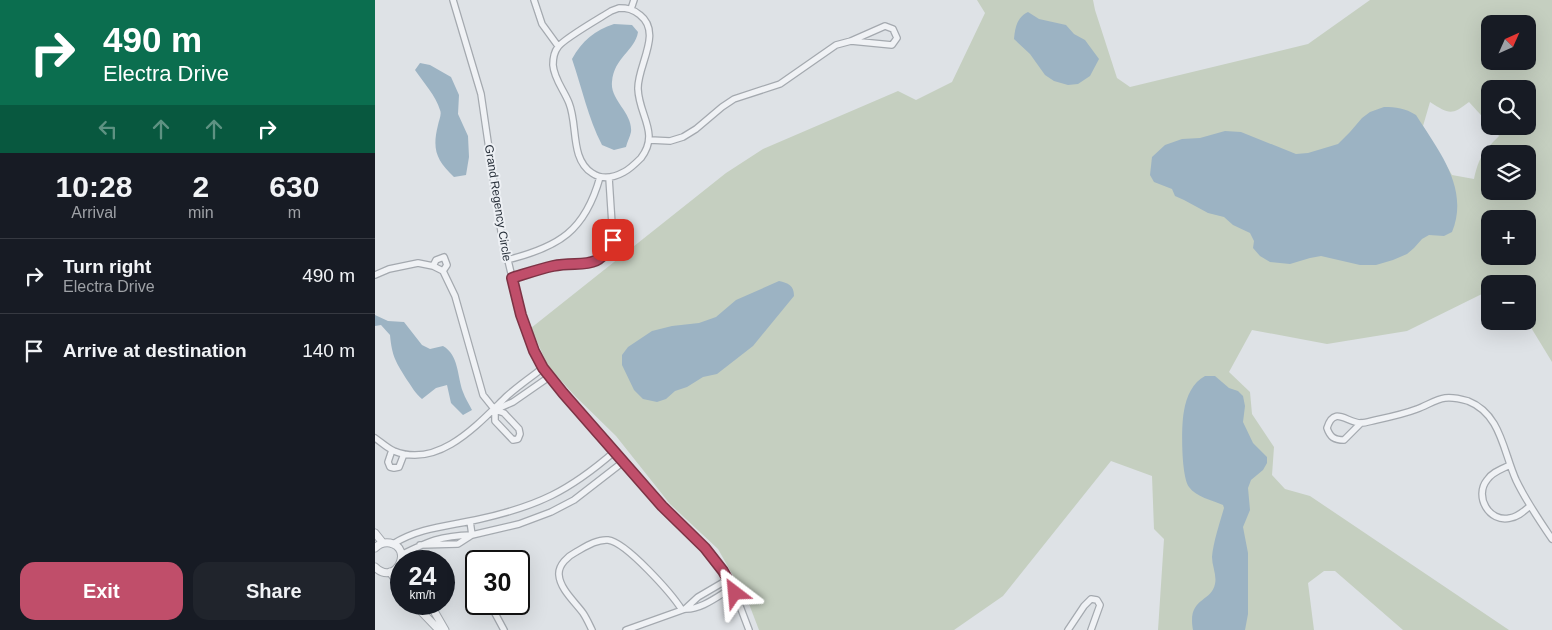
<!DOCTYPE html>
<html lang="en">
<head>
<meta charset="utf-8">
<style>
	:root { --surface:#171b24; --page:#20242c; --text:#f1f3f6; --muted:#9ea1a6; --line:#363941; --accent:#c04e6a }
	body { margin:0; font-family:Helvetica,sans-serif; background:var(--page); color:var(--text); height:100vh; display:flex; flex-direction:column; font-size:19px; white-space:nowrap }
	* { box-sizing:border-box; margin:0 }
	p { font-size:16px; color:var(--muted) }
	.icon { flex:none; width:28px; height:28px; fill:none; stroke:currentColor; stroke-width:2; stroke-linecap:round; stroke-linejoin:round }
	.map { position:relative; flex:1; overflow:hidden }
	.side { display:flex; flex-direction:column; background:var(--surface); width:375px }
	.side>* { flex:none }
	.guide { background:#0b6e4f; color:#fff; overflow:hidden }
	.needle { width:32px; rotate:45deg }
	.fabs { position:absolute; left:1106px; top:15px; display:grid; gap:10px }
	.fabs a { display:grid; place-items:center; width:55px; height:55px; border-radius:10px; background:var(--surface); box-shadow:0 5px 20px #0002; font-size:25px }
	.speed { position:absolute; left:15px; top:550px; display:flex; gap:10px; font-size:25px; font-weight:700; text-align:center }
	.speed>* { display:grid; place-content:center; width:65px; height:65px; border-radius:50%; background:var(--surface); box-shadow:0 5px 20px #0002; line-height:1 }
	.speed small { font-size:12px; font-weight:400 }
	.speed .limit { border:2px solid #111; border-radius:8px; background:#fff; color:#111 }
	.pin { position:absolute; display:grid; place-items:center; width:42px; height:42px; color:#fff; margin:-21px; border-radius:10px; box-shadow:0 2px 8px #0006 }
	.me { position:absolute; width:55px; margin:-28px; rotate:331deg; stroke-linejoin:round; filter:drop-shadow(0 0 4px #0008) }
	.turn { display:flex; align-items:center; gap:18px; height:105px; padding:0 20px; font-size:22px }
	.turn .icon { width:65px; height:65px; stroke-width:2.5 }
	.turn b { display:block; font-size:35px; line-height:42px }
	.lanes { display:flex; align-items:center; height:48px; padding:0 20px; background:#0003; justify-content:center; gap:25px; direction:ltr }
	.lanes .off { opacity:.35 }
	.eta { display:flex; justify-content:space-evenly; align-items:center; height:85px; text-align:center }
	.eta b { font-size:30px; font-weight:700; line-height:35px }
	.primary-button { display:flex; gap:10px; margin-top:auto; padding:10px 20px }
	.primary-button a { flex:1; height:58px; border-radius:15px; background:var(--accent); color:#fff; font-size:20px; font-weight:700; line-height:58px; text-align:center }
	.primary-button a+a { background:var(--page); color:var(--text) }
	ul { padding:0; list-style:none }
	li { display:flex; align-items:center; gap:15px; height:75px; padding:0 20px; border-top:1px solid var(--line) }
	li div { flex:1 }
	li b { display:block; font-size:19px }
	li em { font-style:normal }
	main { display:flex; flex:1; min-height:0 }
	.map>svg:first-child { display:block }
</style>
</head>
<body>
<main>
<section class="side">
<div class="guide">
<div class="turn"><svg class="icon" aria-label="right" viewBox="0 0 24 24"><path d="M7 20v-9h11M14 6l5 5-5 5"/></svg><div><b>490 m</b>Electra Drive</div></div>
<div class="lanes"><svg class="icon off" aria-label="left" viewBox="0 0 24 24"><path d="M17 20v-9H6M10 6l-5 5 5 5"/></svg><svg class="icon off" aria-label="ahead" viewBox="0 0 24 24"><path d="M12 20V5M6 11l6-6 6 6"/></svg><svg class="icon off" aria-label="ahead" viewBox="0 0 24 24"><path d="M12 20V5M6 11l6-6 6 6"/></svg><svg class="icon" aria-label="right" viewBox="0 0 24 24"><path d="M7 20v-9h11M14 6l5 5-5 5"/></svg></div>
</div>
<div class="eta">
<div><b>10:28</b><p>Arrival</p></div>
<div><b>2</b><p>min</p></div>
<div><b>630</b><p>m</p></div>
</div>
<ul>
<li><svg class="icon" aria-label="right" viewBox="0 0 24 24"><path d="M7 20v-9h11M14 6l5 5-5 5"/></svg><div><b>Turn right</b><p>Electra Drive</p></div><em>490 m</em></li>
<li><svg class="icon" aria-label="arrive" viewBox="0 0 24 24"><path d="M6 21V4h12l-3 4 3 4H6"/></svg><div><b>Arrive at destination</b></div><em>140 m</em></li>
</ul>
<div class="primary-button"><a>Exit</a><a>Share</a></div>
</section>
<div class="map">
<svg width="1177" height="630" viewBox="0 0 1177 630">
	<rect width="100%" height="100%" fill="#dee2e6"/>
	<!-- green -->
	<path fill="#c5cfc0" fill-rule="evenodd" d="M 602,0 L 718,0 L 720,10 L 742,78 L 755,87 L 933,44 L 995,0 L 1177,0 L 1177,362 L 1152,321 L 1152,284 L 1115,284 L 1115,290 L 1032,331 L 952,344 L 877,330 L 854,372 L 875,392 L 877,414 L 899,447 L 897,475 L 910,489 L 935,496 L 1134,630 L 1028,630 L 960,571 L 949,571 L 933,583 L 939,630 L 783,630 L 789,539 L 779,529 L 777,476 L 736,461 L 628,596 L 579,630 L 384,630 L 374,604 L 343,549 L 295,504 L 241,436 L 201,397 L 173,366 L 156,328 L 351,173 L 388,149 L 523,91 L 541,100 L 577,82 L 610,13 ZM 1115,24 L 1152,24 L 1152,61 L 1115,61 ZM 1115,89 L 1152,89 L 1152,126 L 1116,126 L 1124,136 C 1108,152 1104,157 1099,179 L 1077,175 L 1048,126 L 1055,102 C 1074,114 1076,116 1094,102 L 1115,125 ZM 1115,154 L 1152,154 L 1152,191 L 1115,191 ZM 1115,219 L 1152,219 L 1152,256 L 1115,256 Z"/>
	<!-- water -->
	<path fill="#9cb3c3" d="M 653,12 L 664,19 L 691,25 L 699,34 L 710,40 L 724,59 L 715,76 L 703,84 L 693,85 L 679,81 L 670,75 L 655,54 L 639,39 C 640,28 642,17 653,12 Z
		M 239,24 L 257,25 L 263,32 C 260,51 239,57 237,82 C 235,100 258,113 256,132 C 255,137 252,142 251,147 L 239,150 L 227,145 C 213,118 207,88 197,59 C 207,41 220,30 239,24 Z
		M 45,63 L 55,65 L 76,77 L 84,95 L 83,114 L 93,136 L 94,157 L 91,175 L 79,177 C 61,160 57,149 63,125 C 64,120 67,114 65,110 C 61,96 48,82 40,70 Z
		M 1009,107 C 1021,107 1030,108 1041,115 C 1063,150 1095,188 1077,232 L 1069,236 L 1054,235 L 1047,239 L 1039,248 L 1032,254 L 1018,260 L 1001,265 L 985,265 L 946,256 L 935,258 L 915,264 L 895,262 L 885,256 L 878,248 L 879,241 L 875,233 L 858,225 L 849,217 L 833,213 L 809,200 L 800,196 L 797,189 L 779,182 L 775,175 L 777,157 L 790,145 L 807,139 L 825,138 L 850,131 L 866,132 L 921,154 L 933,153 L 963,144 L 975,132 L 987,118 L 995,112 Z
		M 404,281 C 413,283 419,285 419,296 L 378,346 L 342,374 L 328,377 L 312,387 L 300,391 L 291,399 L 282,402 L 268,399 L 259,390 L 247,365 L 247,355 L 253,347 L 277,331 L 297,326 L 324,323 L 341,317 L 361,300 Z
		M 0,315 L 13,321 L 29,322 L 47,345 L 55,349 L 68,346 C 84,355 82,376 88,392 C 90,398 94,404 97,410 L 88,415 L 76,403 L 72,385 L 61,388 L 47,399 C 40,393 37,387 32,380 C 21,362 17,357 15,335 L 6,325 L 0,326 Z
		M 830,376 L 840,376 L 854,388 L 863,391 L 868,396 L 870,406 L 868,422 L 878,443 L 892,457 L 892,463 L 888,470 L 876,480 L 873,488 L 875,510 L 868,527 L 873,553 L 873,614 L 870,630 L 818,630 C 812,597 836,603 840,584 C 842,575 837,566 837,557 C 838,543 845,522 849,508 L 848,505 C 837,500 821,497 814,487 C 806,476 806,425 809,411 C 811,397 818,382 830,376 Z"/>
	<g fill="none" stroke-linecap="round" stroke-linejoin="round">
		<defs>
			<path id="minor" d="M 78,0 L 106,94 L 126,231 L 146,315 L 159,351 L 174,377 L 224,435 L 287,507 L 330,548 L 340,561 L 360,593 L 374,630
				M 159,0 L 167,24 L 183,46
				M 244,8 C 252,8 258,9 265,15 C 288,33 262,66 263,89 C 264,116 285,133 266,158 C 261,163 255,169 249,172 C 238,178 227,180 217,173 C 195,159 203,125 194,103 C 189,90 179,79 178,65 C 178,60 179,52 183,47 C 188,39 225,18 236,11 Z
				M 256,9 L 259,0
				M 275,140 L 295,141 L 308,137 L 321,129 L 347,107 L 359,99 L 405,84 L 461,45 L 476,41 L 510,26 L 518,29 L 522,38 L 517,45 L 476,41
				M 132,260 C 184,247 210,231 225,177
				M 58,266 L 61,260 L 69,257 L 72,265 L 68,271
				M 0,275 L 14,269 L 43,263 L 58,266 L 68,271 L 80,296 L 108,395 L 120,410 L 129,413 L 144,429 L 145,434 L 143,439 L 138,440 L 120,421 L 120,410
				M 137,278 C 150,274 164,269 178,266 C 205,260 224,272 238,240 L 234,178
				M 120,410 L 138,402 L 174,377
				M 986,423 L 969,440 C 959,440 955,437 952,428 C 959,405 972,423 986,423 C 991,423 996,421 1001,420 C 1015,417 1029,414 1042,409 C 1051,406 1061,399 1070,398 C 1078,397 1086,399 1093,401 C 1126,414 1128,451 1141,480 C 1151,501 1164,520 1177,539
				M 0,438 C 6,442 12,448 19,451 C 64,469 103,424 132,396 C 143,386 156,377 168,368
				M 17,450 L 13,462 L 15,467 L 19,468 L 24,467 L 29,454
				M 1135,465 C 1127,469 1117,472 1112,480 C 1099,496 1114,523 1135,518 C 1143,517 1149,511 1155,506
				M 18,544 C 45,527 75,526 105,519 C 163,506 194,491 239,452
				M 45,545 L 83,544 L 97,535 L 144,524 L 176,512 L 199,500 L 248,462
				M 26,555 C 54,541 65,536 97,535 L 95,521
				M 115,604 L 129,630
				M 310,609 L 323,597 L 352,580
				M 217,630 C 214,624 212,619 208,613 C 200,602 185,589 184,575 C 183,565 193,556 201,552 C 210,547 222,539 233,540 C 251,542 297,594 307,610
				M 251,630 L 310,609 C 326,610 343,596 357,588
				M 693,630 L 709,606 L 716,599 L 722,600 L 725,605 L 716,630"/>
			<path id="tertiary" d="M 0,533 L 8,543
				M 0,548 C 4,544 9,542 15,543 C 39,548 21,587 0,567
				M 15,572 L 26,587
				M 39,604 L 64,630
				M 55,604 L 70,630"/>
		</defs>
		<!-- minor casing -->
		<use href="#minor" stroke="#a4a9af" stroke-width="8"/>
		<!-- tertiary casing -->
		<use href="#tertiary" stroke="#a4a9af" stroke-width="9"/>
		<!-- minor -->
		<use href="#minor" stroke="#f0f2f5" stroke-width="5.5"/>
		<!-- tertiary -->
		<use href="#tertiary" stroke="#f0f2f5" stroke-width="7"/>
	</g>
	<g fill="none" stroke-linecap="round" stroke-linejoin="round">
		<defs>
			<path id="route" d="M 238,240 C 223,273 206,260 178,266 C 164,269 150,274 137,278 L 146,315 L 159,351 L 168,368 L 188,393 L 287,506 L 330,548 L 348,571 L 360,593"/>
		</defs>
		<!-- route casing -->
		<use href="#route" stroke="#7d3345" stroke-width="12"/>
		<!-- route -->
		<use href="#route" stroke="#c04e6a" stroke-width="9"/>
	</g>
	<g text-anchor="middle" stroke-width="4" stroke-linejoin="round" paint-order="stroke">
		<!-- street labels -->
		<g font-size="12" fill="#29313b" stroke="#edf0f4">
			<text transform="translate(123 203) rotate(81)" y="4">Grand Regency Circle</text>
		</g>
	</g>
</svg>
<div class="fabs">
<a><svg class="needle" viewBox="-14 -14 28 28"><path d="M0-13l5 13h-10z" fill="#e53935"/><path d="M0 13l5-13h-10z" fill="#9ea1a6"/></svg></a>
<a><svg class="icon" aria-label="search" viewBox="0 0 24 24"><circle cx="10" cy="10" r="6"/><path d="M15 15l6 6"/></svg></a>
<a><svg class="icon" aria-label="layers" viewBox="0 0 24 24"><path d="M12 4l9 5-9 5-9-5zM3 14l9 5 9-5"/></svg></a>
<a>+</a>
<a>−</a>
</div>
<div class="speed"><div>24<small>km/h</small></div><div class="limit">30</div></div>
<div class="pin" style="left:238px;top:240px;background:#d93025"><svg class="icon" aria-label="arrive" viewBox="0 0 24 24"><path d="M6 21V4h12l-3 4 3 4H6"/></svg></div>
<svg class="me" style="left:360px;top:593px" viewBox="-20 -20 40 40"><path d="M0-17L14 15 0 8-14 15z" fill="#c04e6a" stroke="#fff" stroke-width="4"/></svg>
</div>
</main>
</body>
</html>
